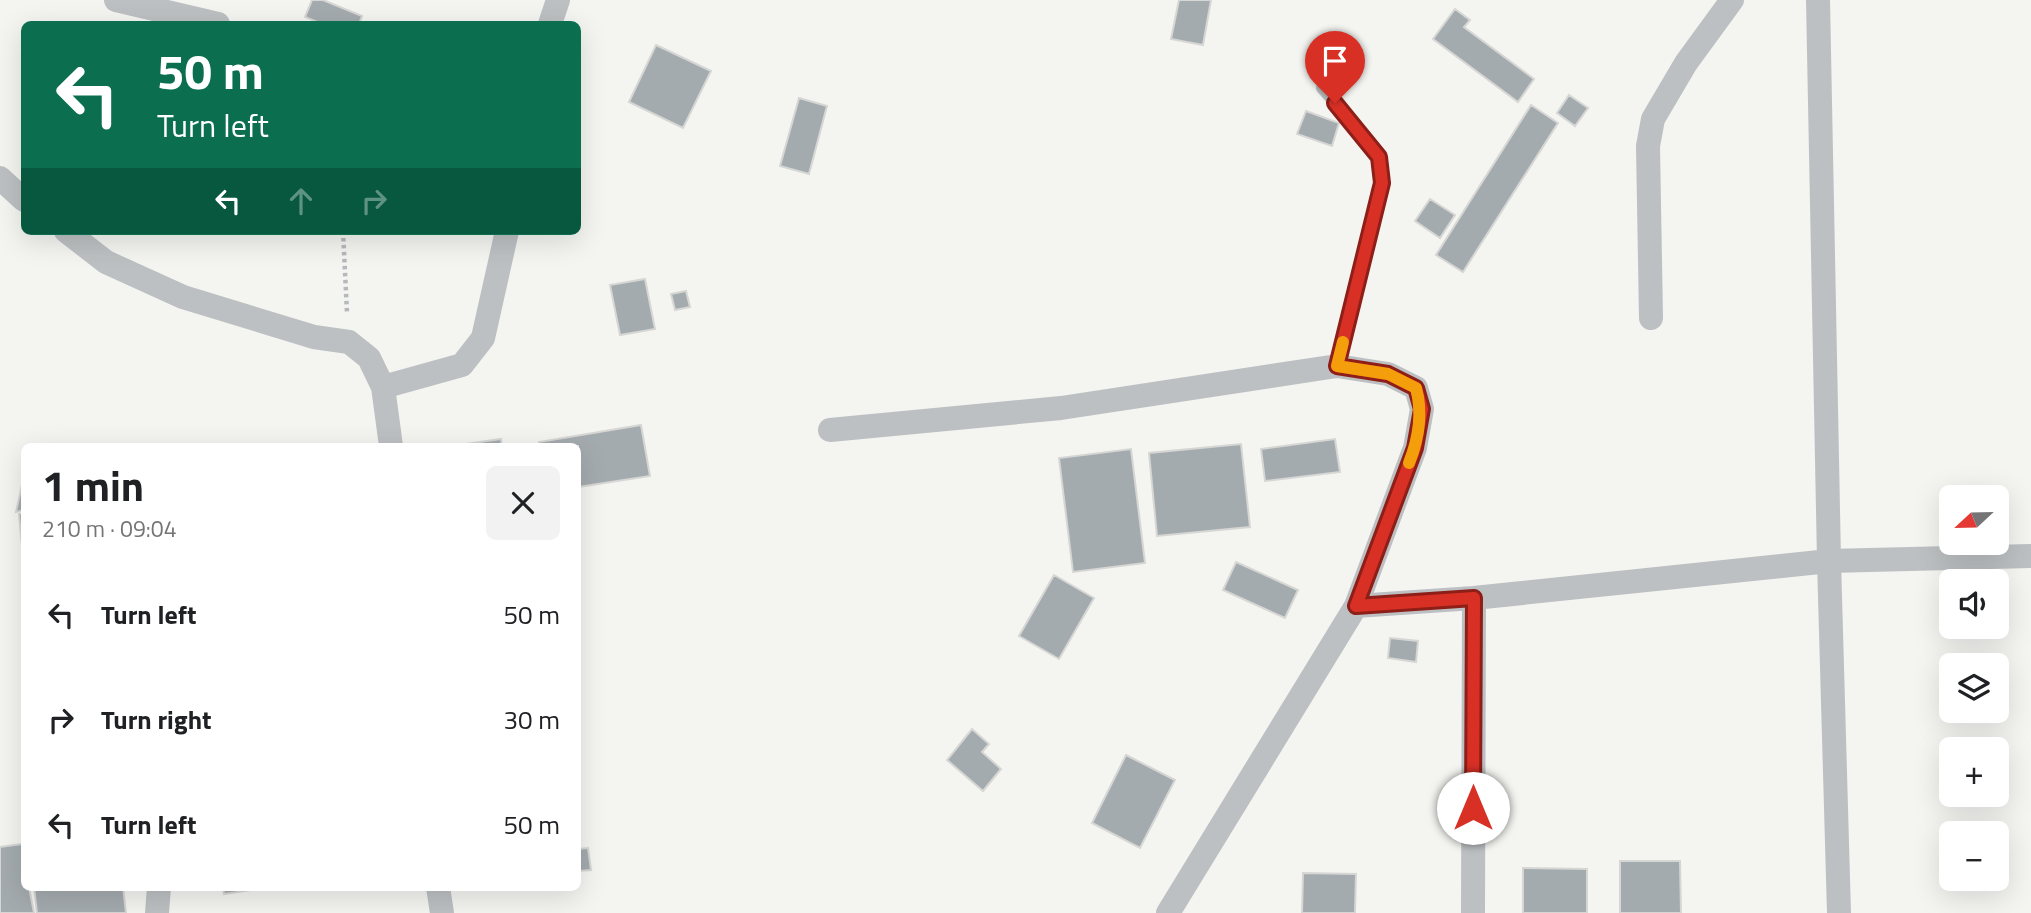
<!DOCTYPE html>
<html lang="en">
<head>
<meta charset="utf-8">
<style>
	:root { --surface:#fff; --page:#f2f2f2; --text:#202124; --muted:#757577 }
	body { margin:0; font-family:"Titillium Web",sans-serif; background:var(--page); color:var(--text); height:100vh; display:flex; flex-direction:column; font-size:26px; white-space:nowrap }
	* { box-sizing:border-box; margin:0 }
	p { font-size:23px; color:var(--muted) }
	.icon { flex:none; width:38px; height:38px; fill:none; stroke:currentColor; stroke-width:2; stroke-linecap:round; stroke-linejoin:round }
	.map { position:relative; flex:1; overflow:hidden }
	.sheet { position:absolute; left:21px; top:443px; width:560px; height:448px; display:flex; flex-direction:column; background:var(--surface); border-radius:10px; box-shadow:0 7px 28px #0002 }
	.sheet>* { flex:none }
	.banner { position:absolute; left:21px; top:21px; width:560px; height:214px; border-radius:10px; box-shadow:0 7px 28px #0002; background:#0b6e4f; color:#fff; overflow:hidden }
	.needle { width:46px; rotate:248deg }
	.buttons { position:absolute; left:1939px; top:485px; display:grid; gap:14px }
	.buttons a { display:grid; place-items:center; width:70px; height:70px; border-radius:10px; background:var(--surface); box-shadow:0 7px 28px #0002; font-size:35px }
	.pin { position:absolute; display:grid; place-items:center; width:60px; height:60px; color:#fff; margin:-72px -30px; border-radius:50% 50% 50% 0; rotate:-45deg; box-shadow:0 0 7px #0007 }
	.pin .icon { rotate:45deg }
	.me { position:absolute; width:77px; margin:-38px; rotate:0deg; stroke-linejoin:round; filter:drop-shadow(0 0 5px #0008) }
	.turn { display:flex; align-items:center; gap:24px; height:147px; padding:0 21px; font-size:32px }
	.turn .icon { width:91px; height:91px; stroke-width:2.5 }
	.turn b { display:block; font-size:49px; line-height:60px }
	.lanes { display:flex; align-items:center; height:66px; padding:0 21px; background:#0003; justify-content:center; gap:35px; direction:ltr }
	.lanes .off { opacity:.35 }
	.round { display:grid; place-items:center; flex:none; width:74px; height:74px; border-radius:10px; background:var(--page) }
	.overview { display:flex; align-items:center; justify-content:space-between; height:119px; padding:0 21px }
	h1 { font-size:42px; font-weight:700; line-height:52px }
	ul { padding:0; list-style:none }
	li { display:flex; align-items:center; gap:21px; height:105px; padding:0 21px }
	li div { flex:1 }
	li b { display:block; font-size:26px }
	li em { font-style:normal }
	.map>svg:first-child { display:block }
</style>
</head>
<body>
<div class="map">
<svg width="2031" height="913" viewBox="0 0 2031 913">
	<rect width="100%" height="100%" fill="#f4f4f1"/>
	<!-- building -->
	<path fill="#a4abaf" stroke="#d6d6d4" stroke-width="2" d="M 312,0 L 323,0 L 362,16 L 359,24 L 322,24 L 305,17 Z
		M 1179,0 L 1211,0 L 1203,45 L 1171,39 Z
		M 1455,9 L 1470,20 L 1464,27 L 1534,79 L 1518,102 L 1433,39 Z
		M 656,45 L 711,71 L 683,128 L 629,102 Z
		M 1569,95 L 1588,108 L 1575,126 L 1557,113 Z
		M 799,98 L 827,106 L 809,174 L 780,166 Z
		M 1531,105 L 1558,123 L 1463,272 L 1436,255 Z
		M 1306,111 L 1339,123 L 1332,146 L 1297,134 Z
		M 1430,199 L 1455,215 L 1440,238 L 1415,221 Z
		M 645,279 L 655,329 L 620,335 L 610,285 Z
		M 686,291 L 690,307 L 675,310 L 671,294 Z
		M 641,425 L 650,476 L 578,487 L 578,446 L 539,446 L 539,442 Z
		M 501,439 L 502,446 L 465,446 L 465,444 Z
		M 1335,439 L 1340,472 L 1265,481 L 1261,449 Z
		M 1241,444 L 1250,527 L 1157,536 L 1149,453 Z
		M 1131,449 L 1145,563 L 1073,572 L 1059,458 Z
		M 24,476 L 24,510 L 16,512 Z
		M 24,513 L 24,567 L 19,514 Z
		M 1236,562 L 1298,590 L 1285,618 L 1223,590 Z
		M 1054,575 L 1094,598 L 1059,659 L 1019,636 Z
		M 1390,638 L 1418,641 L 1416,662 L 1388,658 Z
		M 972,729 L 989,744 L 982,752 L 1001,769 L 983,791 L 947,760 Z
		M 1126,755 L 1175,780 L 1140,848 L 1092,823 Z
		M 22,844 L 24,887 L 29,887 L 34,913 L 0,913 L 0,847 Z
		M 588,848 L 591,870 L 578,871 L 578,849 Z
		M 1620,861 L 1680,861 L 1681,913 L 1620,913 Z
		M 1523,868 L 1587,869 L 1587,913 L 1523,913 Z
		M 1303,873 L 1356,874 L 1355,913 L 1302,913 Z
		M 34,887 L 123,887 L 126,913 L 37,913 Z
		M 223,887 L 251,887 L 251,890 L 224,894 Z"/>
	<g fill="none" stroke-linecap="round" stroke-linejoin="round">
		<!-- path -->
		<path stroke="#b6b9bb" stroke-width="4.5" stroke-dasharray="3.5 3.5" stroke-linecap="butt" d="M 343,231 L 347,313"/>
		<!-- lane -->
		<path stroke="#bcc0c2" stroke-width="12" d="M 1322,88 L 1363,134 L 1379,157 L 1382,183 L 1337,366"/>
		<!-- street -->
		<path stroke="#bcc0c2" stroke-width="24" d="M 116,0 L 218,24
			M 1818,0 L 1829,561 L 1839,913
			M 550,24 L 558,0
			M 0,178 L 24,200
			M 66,231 L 106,262 L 183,297 L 314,337 L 349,342 L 369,358 L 383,387 L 391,446
			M 1651,318 L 1648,146 L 1653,119 L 1686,63 L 1732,0
			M 383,387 L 462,365 L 483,338 L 507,231
			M 830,430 L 1061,408 L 1337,366 L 1388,374 L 1416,388 L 1422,409 L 1415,448 L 1356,606 L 1168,913
			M 1356,606 L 1474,598 L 1829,561 L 2031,556
			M 438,887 L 442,913
			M 157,913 L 159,887
			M 1473,913 L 1474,598"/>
	</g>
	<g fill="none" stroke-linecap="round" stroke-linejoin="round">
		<defs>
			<path id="route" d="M 1335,103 L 1379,157 L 1382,183 L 1337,366 L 1388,374 L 1416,388 L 1422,409 L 1415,448 L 1356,606 L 1474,598 L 1473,808"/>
		</defs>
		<!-- route casing -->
		<use href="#route" stroke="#8d1f18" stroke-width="18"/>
		<!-- route -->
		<use href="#route" stroke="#d93025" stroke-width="12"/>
		<!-- slow -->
		<path stroke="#f59e0b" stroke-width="12" d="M 1343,342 L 1337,366 L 1388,374 L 1416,388 C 1423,414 1419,438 1409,463"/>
	</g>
</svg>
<div class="buttons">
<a><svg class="needle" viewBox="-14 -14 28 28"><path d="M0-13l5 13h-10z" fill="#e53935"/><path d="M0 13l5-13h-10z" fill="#757577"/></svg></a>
<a><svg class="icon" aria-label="sound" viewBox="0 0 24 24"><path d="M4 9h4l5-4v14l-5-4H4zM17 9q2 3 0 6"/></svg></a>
<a><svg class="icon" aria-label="layers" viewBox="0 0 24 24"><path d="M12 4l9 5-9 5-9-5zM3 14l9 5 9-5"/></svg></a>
<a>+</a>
<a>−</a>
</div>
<div class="pin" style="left:1335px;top:103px;background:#d93025"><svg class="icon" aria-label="arrive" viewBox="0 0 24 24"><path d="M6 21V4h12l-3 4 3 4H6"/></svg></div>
<svg class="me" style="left:1473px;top:808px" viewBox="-20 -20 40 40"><circle r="19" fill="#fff"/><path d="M0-13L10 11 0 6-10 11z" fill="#d93025"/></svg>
<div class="banner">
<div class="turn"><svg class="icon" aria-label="left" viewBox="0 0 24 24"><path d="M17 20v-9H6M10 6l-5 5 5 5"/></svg><div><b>50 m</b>Turn left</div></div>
<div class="lanes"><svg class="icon" aria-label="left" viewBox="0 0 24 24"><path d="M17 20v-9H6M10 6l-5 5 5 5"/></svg><svg class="icon off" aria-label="ahead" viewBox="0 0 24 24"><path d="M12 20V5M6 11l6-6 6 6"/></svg><svg class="icon off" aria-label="right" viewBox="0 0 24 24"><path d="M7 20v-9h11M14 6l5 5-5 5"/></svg></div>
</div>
<section class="sheet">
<div class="overview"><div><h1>1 min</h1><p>210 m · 09:04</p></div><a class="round"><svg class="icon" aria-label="close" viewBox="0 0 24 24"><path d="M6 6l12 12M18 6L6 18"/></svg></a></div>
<ul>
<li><svg class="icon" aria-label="left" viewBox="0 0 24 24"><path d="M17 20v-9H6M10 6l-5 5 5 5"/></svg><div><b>Turn left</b></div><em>50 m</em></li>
<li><svg class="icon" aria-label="right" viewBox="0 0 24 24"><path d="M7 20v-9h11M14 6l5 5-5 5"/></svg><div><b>Turn right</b></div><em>30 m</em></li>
<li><svg class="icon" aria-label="left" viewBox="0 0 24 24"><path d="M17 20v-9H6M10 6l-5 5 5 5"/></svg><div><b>Turn left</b></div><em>50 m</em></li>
</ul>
</section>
</div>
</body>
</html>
